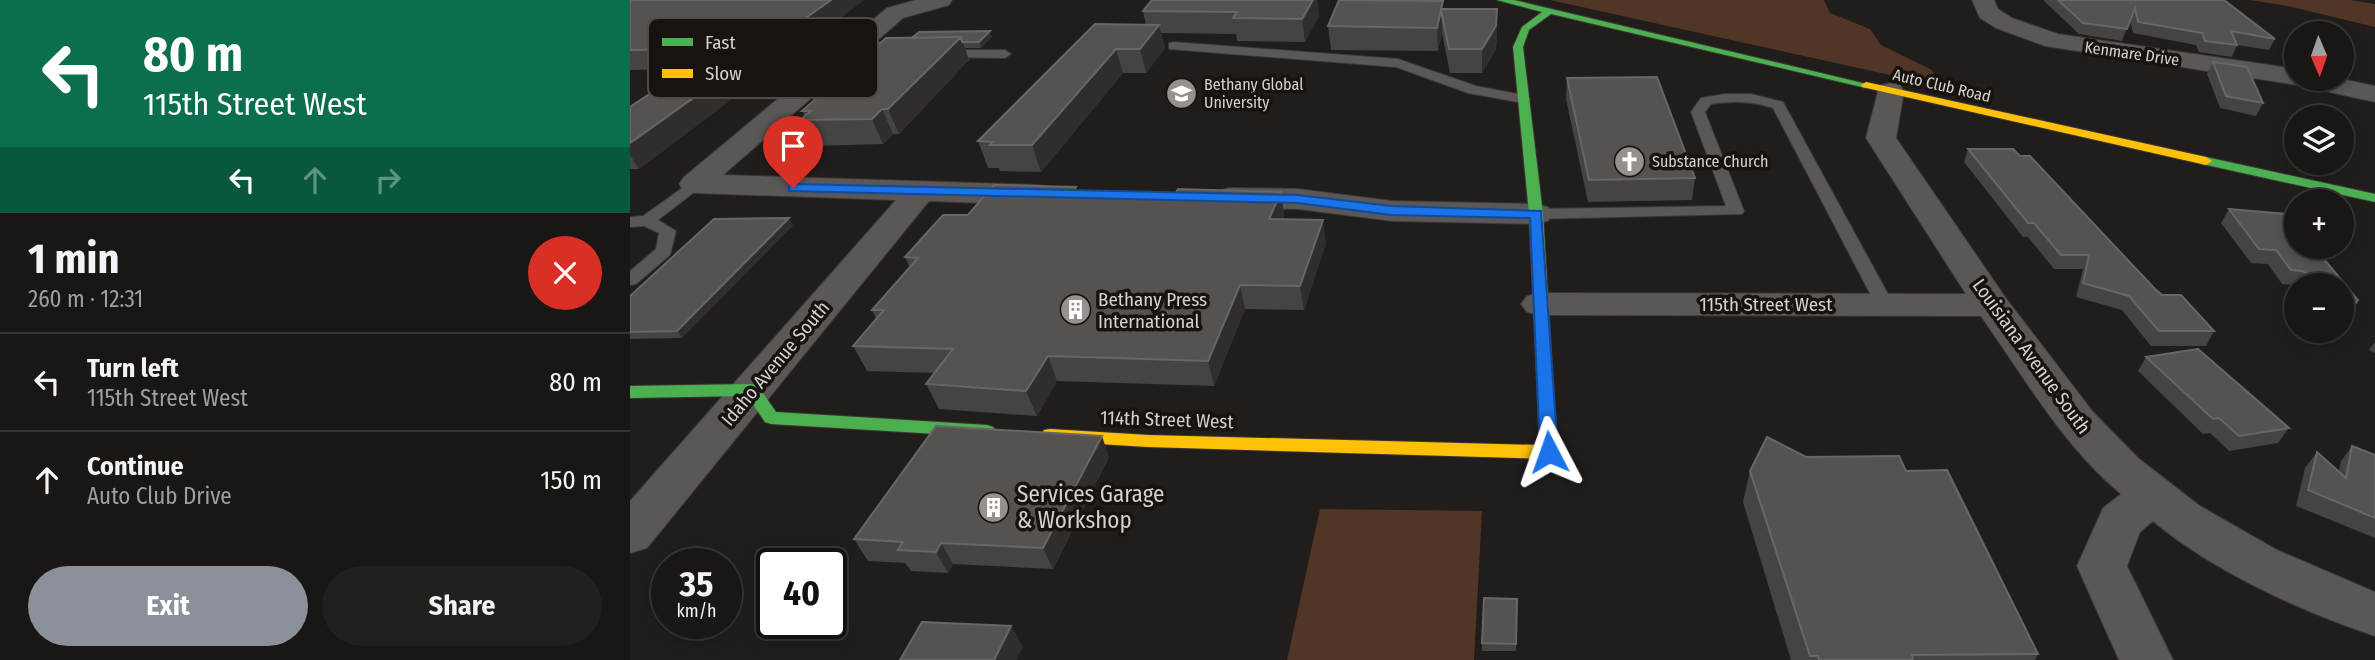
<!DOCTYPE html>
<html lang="en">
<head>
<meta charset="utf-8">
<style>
	:root { --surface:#191614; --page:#221f1d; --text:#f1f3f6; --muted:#9f9fa0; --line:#373534; --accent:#8c9099 }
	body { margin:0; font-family:"Fira Sans Condensed",sans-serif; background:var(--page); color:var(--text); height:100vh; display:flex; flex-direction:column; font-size:26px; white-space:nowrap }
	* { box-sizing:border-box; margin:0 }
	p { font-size:23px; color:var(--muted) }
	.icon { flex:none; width:38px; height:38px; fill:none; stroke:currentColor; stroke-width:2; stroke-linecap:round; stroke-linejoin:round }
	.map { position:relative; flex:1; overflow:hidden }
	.side { display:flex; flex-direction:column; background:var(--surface); width:630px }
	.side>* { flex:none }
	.hud { background:#0b6e4f; color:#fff; overflow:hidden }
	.needle { width:46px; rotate:178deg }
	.tools { position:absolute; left:1654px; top:21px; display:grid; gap:14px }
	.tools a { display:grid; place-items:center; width:70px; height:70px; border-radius:50%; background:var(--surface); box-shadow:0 4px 10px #0003,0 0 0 2px var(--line); font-size:35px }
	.speed { position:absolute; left:21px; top:548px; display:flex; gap:14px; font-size:35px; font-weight:700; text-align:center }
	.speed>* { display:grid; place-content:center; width:91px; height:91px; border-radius:50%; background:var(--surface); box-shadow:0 4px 10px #0003,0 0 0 2px var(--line); line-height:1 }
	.speed small { font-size:18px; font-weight:400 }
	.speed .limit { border:4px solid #111; border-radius:10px; background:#fff; color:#111 }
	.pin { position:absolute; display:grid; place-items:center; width:60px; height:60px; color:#fff; margin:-72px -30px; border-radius:50% 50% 50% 0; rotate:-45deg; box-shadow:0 0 7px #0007 }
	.pin .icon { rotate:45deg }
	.me { position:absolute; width:77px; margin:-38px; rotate:356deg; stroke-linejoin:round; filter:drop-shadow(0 0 5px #0008) }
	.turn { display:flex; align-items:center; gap:24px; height:147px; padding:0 28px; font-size:32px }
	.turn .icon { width:91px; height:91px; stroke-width:2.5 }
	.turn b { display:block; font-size:49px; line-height:60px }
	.lanes { display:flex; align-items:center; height:66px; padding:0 28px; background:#0003; justify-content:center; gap:35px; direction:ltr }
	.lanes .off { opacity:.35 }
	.round { display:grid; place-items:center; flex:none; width:74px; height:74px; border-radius:37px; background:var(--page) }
	.headline { display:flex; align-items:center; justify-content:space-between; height:119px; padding:0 28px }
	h1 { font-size:42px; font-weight:700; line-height:52px }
	.cta { display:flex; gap:14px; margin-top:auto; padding:14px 28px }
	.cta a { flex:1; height:80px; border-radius:42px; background:var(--accent); color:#fff; font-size:28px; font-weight:700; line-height:80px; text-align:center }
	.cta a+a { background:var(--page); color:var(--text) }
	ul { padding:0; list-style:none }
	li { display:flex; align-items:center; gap:21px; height:98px; padding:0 28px; border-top:2px solid var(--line) }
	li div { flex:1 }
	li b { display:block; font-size:26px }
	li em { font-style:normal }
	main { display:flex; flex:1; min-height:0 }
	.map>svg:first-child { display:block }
</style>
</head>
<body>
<main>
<section class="side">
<div class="hud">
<div class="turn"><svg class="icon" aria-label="left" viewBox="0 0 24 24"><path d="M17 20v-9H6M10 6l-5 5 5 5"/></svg><div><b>80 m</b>115th Street West</div></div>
<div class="lanes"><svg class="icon" aria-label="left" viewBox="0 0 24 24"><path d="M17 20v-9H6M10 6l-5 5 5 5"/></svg><svg class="icon off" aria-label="ahead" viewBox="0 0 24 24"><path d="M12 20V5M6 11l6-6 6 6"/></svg><svg class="icon off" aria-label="right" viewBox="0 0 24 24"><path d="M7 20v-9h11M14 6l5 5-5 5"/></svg></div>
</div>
<div class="headline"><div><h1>1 min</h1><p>260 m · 12:31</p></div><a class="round" style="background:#d93025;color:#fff"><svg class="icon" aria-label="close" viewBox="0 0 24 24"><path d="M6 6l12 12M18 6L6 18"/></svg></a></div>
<ul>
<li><svg class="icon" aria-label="left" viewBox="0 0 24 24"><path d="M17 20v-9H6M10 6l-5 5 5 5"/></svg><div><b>Turn left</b><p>115th Street West</p></div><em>80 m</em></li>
<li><svg class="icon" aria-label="ahead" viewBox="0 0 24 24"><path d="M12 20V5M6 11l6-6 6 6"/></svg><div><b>Continue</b><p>Auto Club Drive</p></div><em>150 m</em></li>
</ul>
<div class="cta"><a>Exit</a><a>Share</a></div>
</section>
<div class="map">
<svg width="1745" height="660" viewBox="0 0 1745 660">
	<rect width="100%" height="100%" fill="#211d1b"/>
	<!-- green -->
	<path fill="#513527" d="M 920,0 L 1194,0 L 1200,13 L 1240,29 L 1251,45 L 1302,70 L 1310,86 Z
		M 1620,0 L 1720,0 L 1745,4 L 1745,27 L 1658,6 Z
		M 690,509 L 852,511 L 844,660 L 657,660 Z"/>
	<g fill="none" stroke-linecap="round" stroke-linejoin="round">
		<defs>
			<path id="lane" d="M 543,42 L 768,59 L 846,86 L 893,95 L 900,99 L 893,103 L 838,93 L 766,67 L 539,49 L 539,43 Z
				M 311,50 L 375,50 L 381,54 L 375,58 L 307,57 L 307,51 Z
				M 1095,94 L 1121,94 L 1153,102 L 1264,305 L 1262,309 L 1248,309 L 1246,305 L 1143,108 C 1122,101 1102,101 1081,104 L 1075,112 L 1114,211 L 1112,214 L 906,219 L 898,214 L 906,209 L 1096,206 L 1061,112 L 1071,98 Z
				M 65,179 L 71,181 L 73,184 L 71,187 L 28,220 L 46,231 L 40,255 L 6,284 L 0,285 L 0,271 L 26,249 L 29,233 L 14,226 L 0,227 L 0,217 L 13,216 Z"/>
			<path id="street" d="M 286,0 L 322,0 L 319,5 L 273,18 L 93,175 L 409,185 L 420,188 L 425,195 L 420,202 L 409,205 L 299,201 L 17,548 L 0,553 L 0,501 L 266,200 L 65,193 L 54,191 L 49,184 L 54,177 L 257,8 Z
				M 1342,0 L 1364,0 L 1368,9 L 1382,18 L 1428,34 L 1666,69 L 1666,79 L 1712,79 L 1745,86 L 1745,102 L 1667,85 L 1415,46 L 1366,28 L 1350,18 Z
				M 1261,83 L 1270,85 L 1274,91 L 1266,138 L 1375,297 L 1463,412 L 1508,458 L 1570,506 L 1647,550 L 1745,592 L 1745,636 C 1672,612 1581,570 1523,521 L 1510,532 L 1497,566 L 1543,660 L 1489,660 L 1447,566 L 1473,508 L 1491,494 C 1433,446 1394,377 1351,316 L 910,315 L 897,312 L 891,304 L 897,296 L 910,293 L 1336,294 L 1236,138 L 1248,91 L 1252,85 Z
				M 599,188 L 668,189 L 762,201 L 906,204 L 918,207 L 922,214 L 918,221 L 906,224 L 762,221 L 668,209 L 599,208 L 588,205 L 583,198 L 588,191 Z"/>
			<path id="fast" d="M 867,0 L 884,0 L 1241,85 L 1236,88 L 921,14 L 899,30 L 893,47 L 913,214 L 923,382 L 915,388 L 907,382 L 899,214 L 883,47 L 892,27 L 912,12 Z
				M 1576,157 L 1745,194 L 1745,202 L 1572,164 L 1572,158 Z
				M 122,384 L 128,386 L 146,412 L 357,425 L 363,427 L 366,431 L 363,435 L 357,437 L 141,424 L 135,422 L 117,396 L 0,398 L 0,386 Z"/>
			<path id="slow" d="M 1236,82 L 1576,157 L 1582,161 L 1576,165 L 1232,87 L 1231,85 Z
				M 915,376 L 923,382 L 928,452 L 925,457 L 919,459 L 518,447 L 420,441 L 414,440 L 411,435 L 414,430 L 420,429 L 518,435 L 910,445 L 907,382 Z"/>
		</defs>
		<!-- lane casing -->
		<use href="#lane" stroke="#3b3736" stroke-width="2"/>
		<!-- street casing -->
		<use href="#street" stroke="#3b3736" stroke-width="2"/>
		<!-- fast casing -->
		<use href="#fast" stroke="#3b3736" stroke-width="2"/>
		<!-- slow casing -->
		<use href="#slow" stroke="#3b3736" stroke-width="2"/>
		<!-- lane -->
		<use href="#lane" fill="#5a5756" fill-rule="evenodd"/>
		<!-- street -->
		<use href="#street" fill="#5a5756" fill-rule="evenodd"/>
		<!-- fast -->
		<use href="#fast" fill="#4caf50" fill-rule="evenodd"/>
		<!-- slow -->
		<use href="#slow" fill="#ffc107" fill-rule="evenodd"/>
	</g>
	<!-- wall -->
	<path fill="#464341" d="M 0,0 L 234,0 L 9,169 L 0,169 L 0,107 L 56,69 L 0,70 Z
		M 522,0 L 687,0 L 689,16 L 675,42 L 607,41 L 606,34 L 531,33 L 535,48 L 516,73 L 493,73 L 411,172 L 370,171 L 369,168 L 358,168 L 348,141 L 516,25 L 513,11 Z
		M 1413,0 L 1594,0 L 1645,39 L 1639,50 L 1607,45 L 1602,57 L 1569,52 L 1566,45 L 1503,33 L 1500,20 L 1492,41 L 1449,34 Z
		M 814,9 L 867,9 L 867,32 L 866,49 L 852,73 L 820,73 L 812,33 L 808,51 L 701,50 L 698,26 Z
		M 362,37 L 351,48 L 335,48 L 339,60 L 269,134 L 263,134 L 253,144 L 183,146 L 170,120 L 175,116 L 172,111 L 282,38 Z
		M 1583,62 L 1633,103 L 1626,116 L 1590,108 L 1577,74 Z
		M 937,78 L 1065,178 L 1062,200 L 958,202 L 936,99 Z
		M 1338,149 L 1390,156 L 1525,289 L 1584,331 L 1576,346 L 1521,346 L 1492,310 L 1446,297 L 1453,269 L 1424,269 L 1398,237 L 1393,237 L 1334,162 Z
		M 446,187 L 447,191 L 545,194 L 651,192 L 654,215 L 653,219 L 696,243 L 674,310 L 615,309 L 584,386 L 427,381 L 407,416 L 309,409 L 296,384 L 305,373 L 237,371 L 223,346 L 246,319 L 242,310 L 280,268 L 275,257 L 338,215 Z
		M 1599,209 L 1657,214 L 1666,225 L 1666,247 L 1684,247 L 1728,300 L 1716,318 L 1712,315 L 1712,285 L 1666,285 L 1666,287 L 1663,285 L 1652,284 L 1638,264 L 1621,263 L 1591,223 Z
		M 163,225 L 52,338 L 0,339 L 0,296 Z
		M 1745,342 L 1745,353 L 1739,350 Z
		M 1516,357 L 1659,428 L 1648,443 L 1599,451 L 1580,433 L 1573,434 L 1508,371 Z
		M 1722,446 L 1745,455 L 1745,538 L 1666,506 L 1675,468 L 1687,452 L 1709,471 L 1711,461 Z
		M 479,457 L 423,569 L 323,564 L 318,573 L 281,571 L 275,563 L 238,561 L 224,539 Z
		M 1176,457 L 1276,471 L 1408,654 L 1405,660 L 1161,660 L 1113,502 L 1120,471 Z
		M 887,599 L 886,651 L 852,651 L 852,643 Z"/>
	<!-- shaded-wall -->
	<path fill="#312d2b" d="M 201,0 L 234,0 L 9,169 L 0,155 L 0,143 Z
		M 683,0 L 687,0 L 689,16 L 675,42 L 672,19 Z
		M 867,9 L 867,32 L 866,49 L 852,73 L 852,49 Z
		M 811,10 L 812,33 L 808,51 L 807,28 Z
		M 529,25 L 535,48 L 516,73 L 510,49 Z
		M 360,31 L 362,37 L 351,48 L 349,42 Z
		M 331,37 L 339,60 L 269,134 L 258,109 Z
		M 486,49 L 493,73 L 411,172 L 402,145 Z
		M 252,109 L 263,134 L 253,144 L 242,119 Z
		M 651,192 L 654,215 L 644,242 L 639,219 Z
		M 159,218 L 163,225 L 52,338 L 47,331 Z
		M 693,220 L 696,243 L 674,310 L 670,286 Z
		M 610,285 L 615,309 L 584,386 L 578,361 Z
		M 418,356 L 427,381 L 407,416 L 396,391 Z
		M 472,436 L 479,457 L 423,569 L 413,548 Z
		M 311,543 L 323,564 L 318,573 L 306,552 Z
		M 381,626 L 393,647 L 386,660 L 364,660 Z"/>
	<!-- building -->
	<path fill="#555250" stroke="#696664" stroke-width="2" d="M 0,0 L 201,0 L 0,143 L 0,107 L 87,49 L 0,50 Z
		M 522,0 L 683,0 L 672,19 L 603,18 L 607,12 L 513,11 Z
		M 709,0 L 813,1 L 811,9 L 867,9 L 866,26 L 852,49 L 819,49 L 811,10 L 807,28 L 698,26 Z
		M 1428,0 L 1594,0 L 1645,39 L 1601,31 L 1607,45 L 1575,41 L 1572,33 L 1508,22 L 1505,8 L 1497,29 L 1453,23 Z
		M 465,24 L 529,25 L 510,49 L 486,49 L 402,145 L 360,145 L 363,142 L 348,141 Z
		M 360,31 L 349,42 L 332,42 L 331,37 L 282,38 L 289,32 Z
		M 331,37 L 258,109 L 252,109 L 242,119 L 170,120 L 181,111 L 172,111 L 256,38 Z
		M 1583,62 L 1617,67 L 1633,103 L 1596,96 Z
		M 1027,77 L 1065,178 L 959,180 L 937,78 Z
		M 1338,149 L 1383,149 L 1390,156 L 1400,156 L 1525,289 L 1532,295 L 1551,295 L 1584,331 L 1529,331 L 1499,296 L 1453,283 L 1459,255 L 1431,255 L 1404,223 L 1398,223 Z
		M 364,185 L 446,187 L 443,191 L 545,194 L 548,189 L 651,192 L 639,219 L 693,220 L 670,286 L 610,285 L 578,361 L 418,356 L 396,391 L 296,384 L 323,349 L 223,346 L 254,310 L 242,310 L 288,258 L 275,257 L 313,215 L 338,215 Z
		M 1599,209 L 1657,214 L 1666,225 L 1666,247 L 1684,247 L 1728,300 L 1726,303 L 1712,295 L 1712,285 L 1696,285 L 1672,271 L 1661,270 L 1646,250 L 1629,249 Z
		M 159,218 L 47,331 L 0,332 L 0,296 L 84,219 Z
		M 1568,349 L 1659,428 L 1609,436 L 1589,418 L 1583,419 L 1516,357 Z
		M 306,426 L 472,436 L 413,548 L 311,543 L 306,552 L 268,550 L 273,542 L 224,539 Z
		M 1137,437 L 1176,457 L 1269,456 L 1276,471 L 1317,470 L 1408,654 L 1282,655 L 1283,660 L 1189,660 L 1188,656 L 1180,656 L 1120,471 Z
		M 1722,446 L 1745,455 L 1745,518 L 1678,490 L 1687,452 L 1716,478 Z
		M 854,598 L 887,599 L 886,644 L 852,643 Z
		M 292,622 L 381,626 L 364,660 L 270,660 Z"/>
	<!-- route -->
	<path fill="#1a73e8" stroke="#114b97" stroke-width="2" d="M 163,184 L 668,195 L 761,206 L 911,211 L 928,452 L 926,456 L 913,456 L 910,452 L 900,218 L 761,215 L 668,203 L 159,191 L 159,186 Z"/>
	<!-- icons -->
	<defs>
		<symbol id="university-disc" viewBox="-11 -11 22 22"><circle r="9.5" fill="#96918f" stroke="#191310"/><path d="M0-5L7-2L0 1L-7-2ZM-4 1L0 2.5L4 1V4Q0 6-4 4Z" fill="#fff"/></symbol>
		<symbol id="church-disc" viewBox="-11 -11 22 22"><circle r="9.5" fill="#96918f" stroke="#191310"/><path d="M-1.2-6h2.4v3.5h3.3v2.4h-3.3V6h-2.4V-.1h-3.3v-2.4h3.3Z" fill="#fff"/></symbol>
		<symbol id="building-disc" viewBox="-11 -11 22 22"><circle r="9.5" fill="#96918f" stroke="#191310"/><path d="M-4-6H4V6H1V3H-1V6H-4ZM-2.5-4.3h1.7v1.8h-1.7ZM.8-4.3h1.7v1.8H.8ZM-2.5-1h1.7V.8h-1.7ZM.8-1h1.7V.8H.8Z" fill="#fff"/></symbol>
	</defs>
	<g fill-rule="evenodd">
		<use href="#university-disc" x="534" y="76" width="35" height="35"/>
		<use href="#church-disc" x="982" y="144" width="35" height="35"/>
		<use href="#building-disc" x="428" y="292" width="35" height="35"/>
		<use href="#building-disc" x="346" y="490" width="35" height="35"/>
	</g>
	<g text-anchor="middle" stroke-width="7" stroke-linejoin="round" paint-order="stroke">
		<!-- far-street labels -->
		<g font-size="16" fill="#d5d0ce" stroke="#191310">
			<text transform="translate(1502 53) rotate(8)" y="6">Kenmare Drive</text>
			<text transform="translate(1312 85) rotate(13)" y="6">Auto Club Road</text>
		</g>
		<!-- far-poi labels -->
		<g font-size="16" fill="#d5d0ce" stroke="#191310" text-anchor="start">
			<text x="574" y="90">Bethany Global<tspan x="574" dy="18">University</tspan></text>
			<text x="1022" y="167">Substance Church</text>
		</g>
		<!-- poi labels -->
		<g font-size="19" fill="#d5d0ce" stroke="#191310" text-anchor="start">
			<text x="468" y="306">Bethany Press<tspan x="468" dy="22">International</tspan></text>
		</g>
		<!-- street labels -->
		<g font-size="19" fill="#d5d0ce" stroke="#191310">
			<text x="1136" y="311">115th Street West</text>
			<text transform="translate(1402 356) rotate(54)" y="7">Louisiana Avenue South</text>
			<text transform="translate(145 363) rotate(-50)" y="7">Idaho Avenue South</text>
			<text transform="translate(537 419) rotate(2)" y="7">114th Street West</text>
		</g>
		<!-- near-poi labels -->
		<g font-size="23" fill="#d5d0ce" stroke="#191310" text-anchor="start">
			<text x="387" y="502">Services Garage<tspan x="387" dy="26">&amp; Workshop</tspan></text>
		</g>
	</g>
	<!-- legend -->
	<rect x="18" y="18" width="230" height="80" rx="10" fill="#191310" stroke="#514c49" stroke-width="2"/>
	<rect x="32" y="38" width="31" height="8" fill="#4caf50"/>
	<rect x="32" y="69" width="31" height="9" fill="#ffc107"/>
	<g font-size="19" fill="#d5d0ce">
		<text x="75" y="49">Fast</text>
		<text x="75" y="80">Slow</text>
	</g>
</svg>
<div class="tools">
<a><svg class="needle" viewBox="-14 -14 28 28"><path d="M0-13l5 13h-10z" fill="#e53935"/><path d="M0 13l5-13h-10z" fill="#9f9fa0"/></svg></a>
<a><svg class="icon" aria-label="layers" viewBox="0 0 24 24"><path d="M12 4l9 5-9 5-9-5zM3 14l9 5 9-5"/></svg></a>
<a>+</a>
<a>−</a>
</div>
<div class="speed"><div>35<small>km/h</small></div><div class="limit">40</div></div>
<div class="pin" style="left:163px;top:188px;background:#d93025"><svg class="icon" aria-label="arrive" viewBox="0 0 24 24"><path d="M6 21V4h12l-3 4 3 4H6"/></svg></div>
<svg class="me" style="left:919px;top:452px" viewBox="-20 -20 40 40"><path d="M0-17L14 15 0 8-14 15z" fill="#1a73e8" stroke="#fff" stroke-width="4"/></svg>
</div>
</main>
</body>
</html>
